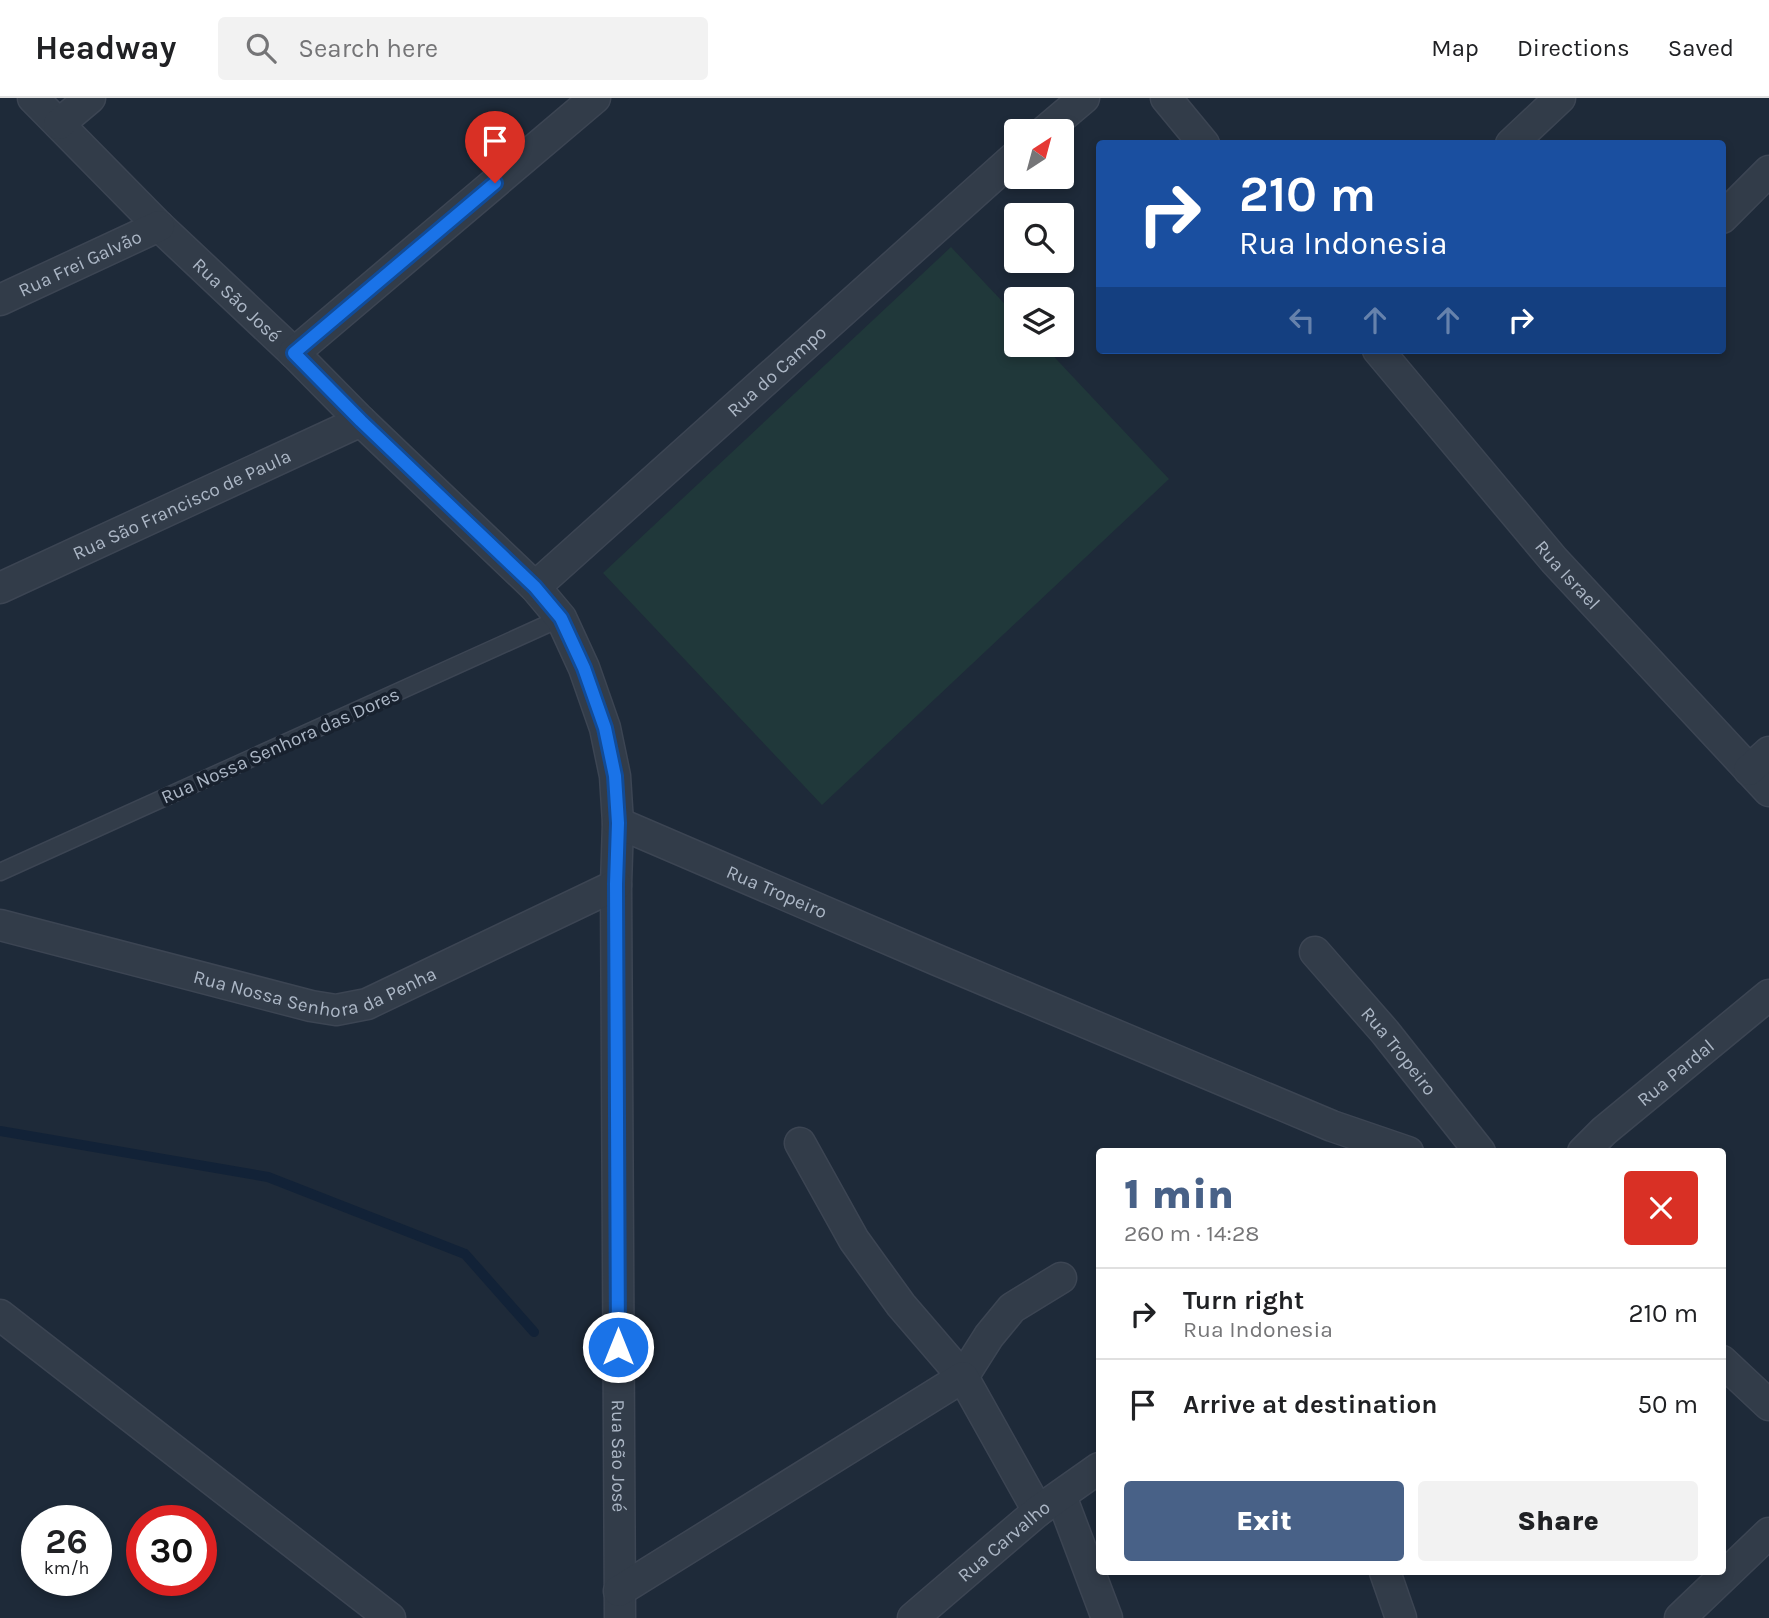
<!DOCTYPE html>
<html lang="en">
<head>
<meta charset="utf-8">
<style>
	:root { --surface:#fff; --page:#f2f2f2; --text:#202124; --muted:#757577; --line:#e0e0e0; --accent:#486187 }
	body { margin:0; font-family:Karla,sans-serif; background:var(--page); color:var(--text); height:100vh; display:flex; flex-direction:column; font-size:26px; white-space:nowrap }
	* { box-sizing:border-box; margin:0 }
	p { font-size:23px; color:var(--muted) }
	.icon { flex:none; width:38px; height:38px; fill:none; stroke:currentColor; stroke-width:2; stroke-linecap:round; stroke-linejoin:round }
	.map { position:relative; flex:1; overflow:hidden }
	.details { position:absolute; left:1096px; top:1050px; width:630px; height:427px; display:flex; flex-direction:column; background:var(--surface); border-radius:7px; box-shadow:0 4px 10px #0003 }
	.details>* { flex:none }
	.guide { position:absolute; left:1096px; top:42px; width:630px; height:214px; border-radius:7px; box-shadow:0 4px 10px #0003; background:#1a4fa0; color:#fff; overflow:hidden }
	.needle { width:46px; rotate:36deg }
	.controls { position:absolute; left:1004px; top:21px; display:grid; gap:14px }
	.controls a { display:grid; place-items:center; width:70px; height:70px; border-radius:7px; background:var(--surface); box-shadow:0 4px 10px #0003; font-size:35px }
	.speed { position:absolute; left:21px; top:1407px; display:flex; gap:14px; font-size:35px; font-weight:700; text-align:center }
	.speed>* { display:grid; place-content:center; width:91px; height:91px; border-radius:50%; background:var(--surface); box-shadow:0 4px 10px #0003; line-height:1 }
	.speed small { font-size:18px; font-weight:400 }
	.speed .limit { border:10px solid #d22; background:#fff; color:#111 }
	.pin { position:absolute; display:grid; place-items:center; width:60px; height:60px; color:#fff; margin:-72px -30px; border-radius:50% 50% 50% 0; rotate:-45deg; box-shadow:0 0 7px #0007 }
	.pin .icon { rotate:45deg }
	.me { position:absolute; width:77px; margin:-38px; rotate:0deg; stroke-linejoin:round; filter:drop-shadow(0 0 5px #0008) }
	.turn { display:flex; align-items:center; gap:24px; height:147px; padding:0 28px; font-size:32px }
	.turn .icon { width:91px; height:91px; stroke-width:2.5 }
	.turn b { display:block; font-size:49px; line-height:60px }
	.lanes { display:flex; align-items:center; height:66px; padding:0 28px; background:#0003; justify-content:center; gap:35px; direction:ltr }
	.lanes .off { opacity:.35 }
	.round { display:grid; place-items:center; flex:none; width:74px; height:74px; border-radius:7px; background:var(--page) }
	.head { display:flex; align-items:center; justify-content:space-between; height:119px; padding:0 28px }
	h1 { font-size:42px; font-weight:800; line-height:52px; color:var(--accent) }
	.action { display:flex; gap:14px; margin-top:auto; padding:14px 28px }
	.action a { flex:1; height:80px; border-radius:7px; background:var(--accent); color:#fff; font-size:28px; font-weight:800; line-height:80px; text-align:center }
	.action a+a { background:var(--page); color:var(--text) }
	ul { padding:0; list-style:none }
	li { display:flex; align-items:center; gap:21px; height:91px; padding:0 28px; border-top:2px solid var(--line) }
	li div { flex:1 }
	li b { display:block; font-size:26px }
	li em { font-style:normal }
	header { display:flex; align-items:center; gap:42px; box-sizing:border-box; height:98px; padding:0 35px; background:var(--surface); border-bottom:2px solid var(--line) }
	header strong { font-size:33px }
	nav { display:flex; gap:38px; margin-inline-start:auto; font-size:24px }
	.search { width:490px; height:63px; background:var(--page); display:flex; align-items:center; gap:18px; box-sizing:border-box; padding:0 24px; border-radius:7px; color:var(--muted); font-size:26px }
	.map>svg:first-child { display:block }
</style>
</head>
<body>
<header>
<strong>Headway</strong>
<div class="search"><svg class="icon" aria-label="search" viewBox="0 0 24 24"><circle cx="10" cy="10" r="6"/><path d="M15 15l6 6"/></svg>Search here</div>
<nav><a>Map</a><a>Directions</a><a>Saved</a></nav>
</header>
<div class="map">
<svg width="1769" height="1520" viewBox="0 0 1769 1520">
	<rect width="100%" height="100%" fill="#1e2a39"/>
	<!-- green -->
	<path fill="#20383a" d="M 951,149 L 1017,219 L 1017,247 L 1043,247 L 1169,381 L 822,707 L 603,475 Z"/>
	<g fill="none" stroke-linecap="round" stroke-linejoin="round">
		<!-- stream -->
		<path stroke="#122237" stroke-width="10" d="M 0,1033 L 268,1079 L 465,1156 L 534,1234"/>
		<defs>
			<path id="service" d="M 0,774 L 561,520"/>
			<g id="minor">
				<path id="s1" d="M 33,0 L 159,128 L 294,255 L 361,323 L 535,489 L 561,520 L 584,570 L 605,630 L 615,678 L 618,725 L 616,787 L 620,1520"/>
				<path d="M 1166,0 L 1204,46"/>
				<path d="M 59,26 L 90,0"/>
				<path d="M 1045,33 L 1084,0"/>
				<path d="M 1511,46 L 1560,0"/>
				<path d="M 1722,120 L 1769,73"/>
				<path id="s2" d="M 0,202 L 159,128"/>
				<path id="s3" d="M 1378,252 L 1554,462 L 1769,693"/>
				<path d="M 294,255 L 595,0"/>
				<path id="s4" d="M 535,489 L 1017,57"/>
				<path id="s5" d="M 0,490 L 361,323"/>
				<path d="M 1749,672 L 1769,654"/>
				<path id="s6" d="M 618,725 L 937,862 L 1332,1028 L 1408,1054"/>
				<path id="s7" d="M 0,827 L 311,908 L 336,912 L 367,906 L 616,787"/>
				<path id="s8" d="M 1315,854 L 1385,934 L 1480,1054"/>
				<path d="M 800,1045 L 854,1142 L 901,1207 L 963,1279 L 989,1238 L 1012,1210 L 1061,1180"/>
				<path id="s9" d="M 1583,1054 L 1604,1033 L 1769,897"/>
				<path d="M 0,1217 L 390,1520"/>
				<path d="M 1722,1263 L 1769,1307"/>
				<path d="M 1061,1398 L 1107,1520"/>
				<path d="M 1385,1474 L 1401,1520"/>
				<path d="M 619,1493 L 963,1279 L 1038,1413"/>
				<path id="s10" d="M 913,1520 L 1038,1413 L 1099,1370"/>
				<path d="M 1680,1520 L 1769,1435"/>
			</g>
		</defs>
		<!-- service casing -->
		<use href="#service" stroke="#3c4553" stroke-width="19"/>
		<!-- minor casing -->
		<use href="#minor" stroke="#3c4553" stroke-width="33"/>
		<!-- service -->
		<use href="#service" stroke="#323c49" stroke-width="16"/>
		<!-- minor -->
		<use href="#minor" stroke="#323c49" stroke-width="30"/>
	</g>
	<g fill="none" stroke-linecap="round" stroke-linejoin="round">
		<defs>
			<path id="route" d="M 495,85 L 294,255 L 361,323 L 535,489 L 561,520 L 584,570 L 605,630 L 615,678 L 618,725 L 616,786 L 618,1249"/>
		</defs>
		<!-- route casing -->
		<use href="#route" stroke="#114b97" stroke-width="18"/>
		<!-- route -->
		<use href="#route" stroke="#1a73e8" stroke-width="12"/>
	</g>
	<g text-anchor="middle" stroke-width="7" stroke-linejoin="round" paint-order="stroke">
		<!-- street labels -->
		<g font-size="19" fill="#acb7c6" stroke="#18212e">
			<text dy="7" stroke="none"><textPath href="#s2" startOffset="88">Rua Frei Galvão</textPath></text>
			<text dy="7" stroke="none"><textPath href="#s1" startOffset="287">Rua São José</textPath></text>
			<text dy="7" stroke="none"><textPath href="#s4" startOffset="324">Rua do Campo</textPath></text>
			<text dy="7" stroke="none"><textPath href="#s5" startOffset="200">Rua São Francisco de Paula</textPath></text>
			<text dy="7" stroke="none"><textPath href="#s3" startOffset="294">Rua Israel</textPath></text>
			<text transform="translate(280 647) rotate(-24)" y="7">Rua Nossa Senhora das Dores</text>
			<text dy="7" stroke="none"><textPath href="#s6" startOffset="173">Rua Tropeiro</textPath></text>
			<text dy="7" stroke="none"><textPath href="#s7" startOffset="327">Rua Nossa Senhora da Penha</textPath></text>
			<text dy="7" stroke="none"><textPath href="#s8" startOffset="130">Rua Tropeiro</textPath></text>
			<text dy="7" stroke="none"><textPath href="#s9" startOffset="122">Rua Pardal</textPath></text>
			<text dy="7" stroke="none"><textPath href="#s1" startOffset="1589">Rua São José</textPath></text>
			<text dy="7" stroke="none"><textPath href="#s10" startOffset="119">Rua Carvalho</textPath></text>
		</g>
	</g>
</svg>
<div class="controls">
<a><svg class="needle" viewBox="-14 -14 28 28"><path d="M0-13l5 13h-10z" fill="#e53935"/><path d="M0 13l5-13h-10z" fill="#757577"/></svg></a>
<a><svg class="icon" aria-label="search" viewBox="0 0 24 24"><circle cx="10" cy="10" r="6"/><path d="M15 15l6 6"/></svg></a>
<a><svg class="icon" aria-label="layers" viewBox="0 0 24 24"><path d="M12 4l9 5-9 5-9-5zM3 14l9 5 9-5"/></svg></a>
</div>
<div class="speed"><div>26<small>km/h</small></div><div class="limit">30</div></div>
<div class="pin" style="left:495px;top:85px;background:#d93025"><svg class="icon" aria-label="arrive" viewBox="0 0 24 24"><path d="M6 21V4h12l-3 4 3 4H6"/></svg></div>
<svg class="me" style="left:618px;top:1249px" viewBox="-20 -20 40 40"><circle r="17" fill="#1a73e8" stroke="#fff" stroke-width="3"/><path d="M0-11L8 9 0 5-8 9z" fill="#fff"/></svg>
<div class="guide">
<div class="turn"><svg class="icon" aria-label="right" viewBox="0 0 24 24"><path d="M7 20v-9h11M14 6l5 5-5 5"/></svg><div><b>210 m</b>Rua Indonesia</div></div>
<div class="lanes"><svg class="icon off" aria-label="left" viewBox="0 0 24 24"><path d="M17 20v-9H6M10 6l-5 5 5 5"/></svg><svg class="icon off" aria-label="ahead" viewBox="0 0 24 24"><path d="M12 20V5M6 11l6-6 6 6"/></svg><svg class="icon off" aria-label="ahead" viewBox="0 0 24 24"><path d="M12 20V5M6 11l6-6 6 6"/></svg><svg class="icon" aria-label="right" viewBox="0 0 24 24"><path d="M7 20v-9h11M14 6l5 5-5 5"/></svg></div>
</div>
<section class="details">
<div class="head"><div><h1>1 min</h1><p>260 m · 14:28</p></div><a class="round" style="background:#d93025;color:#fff"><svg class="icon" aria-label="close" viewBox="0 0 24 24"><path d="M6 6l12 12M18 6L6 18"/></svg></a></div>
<ul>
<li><svg class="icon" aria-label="right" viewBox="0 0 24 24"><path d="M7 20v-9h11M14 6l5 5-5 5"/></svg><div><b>Turn right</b><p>Rua Indonesia</p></div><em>210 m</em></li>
<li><svg class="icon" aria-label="arrive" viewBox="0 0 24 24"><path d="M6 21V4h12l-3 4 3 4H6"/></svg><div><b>Arrive at destination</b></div><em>50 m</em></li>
</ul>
<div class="action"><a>Exit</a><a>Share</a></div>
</section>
</div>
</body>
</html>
